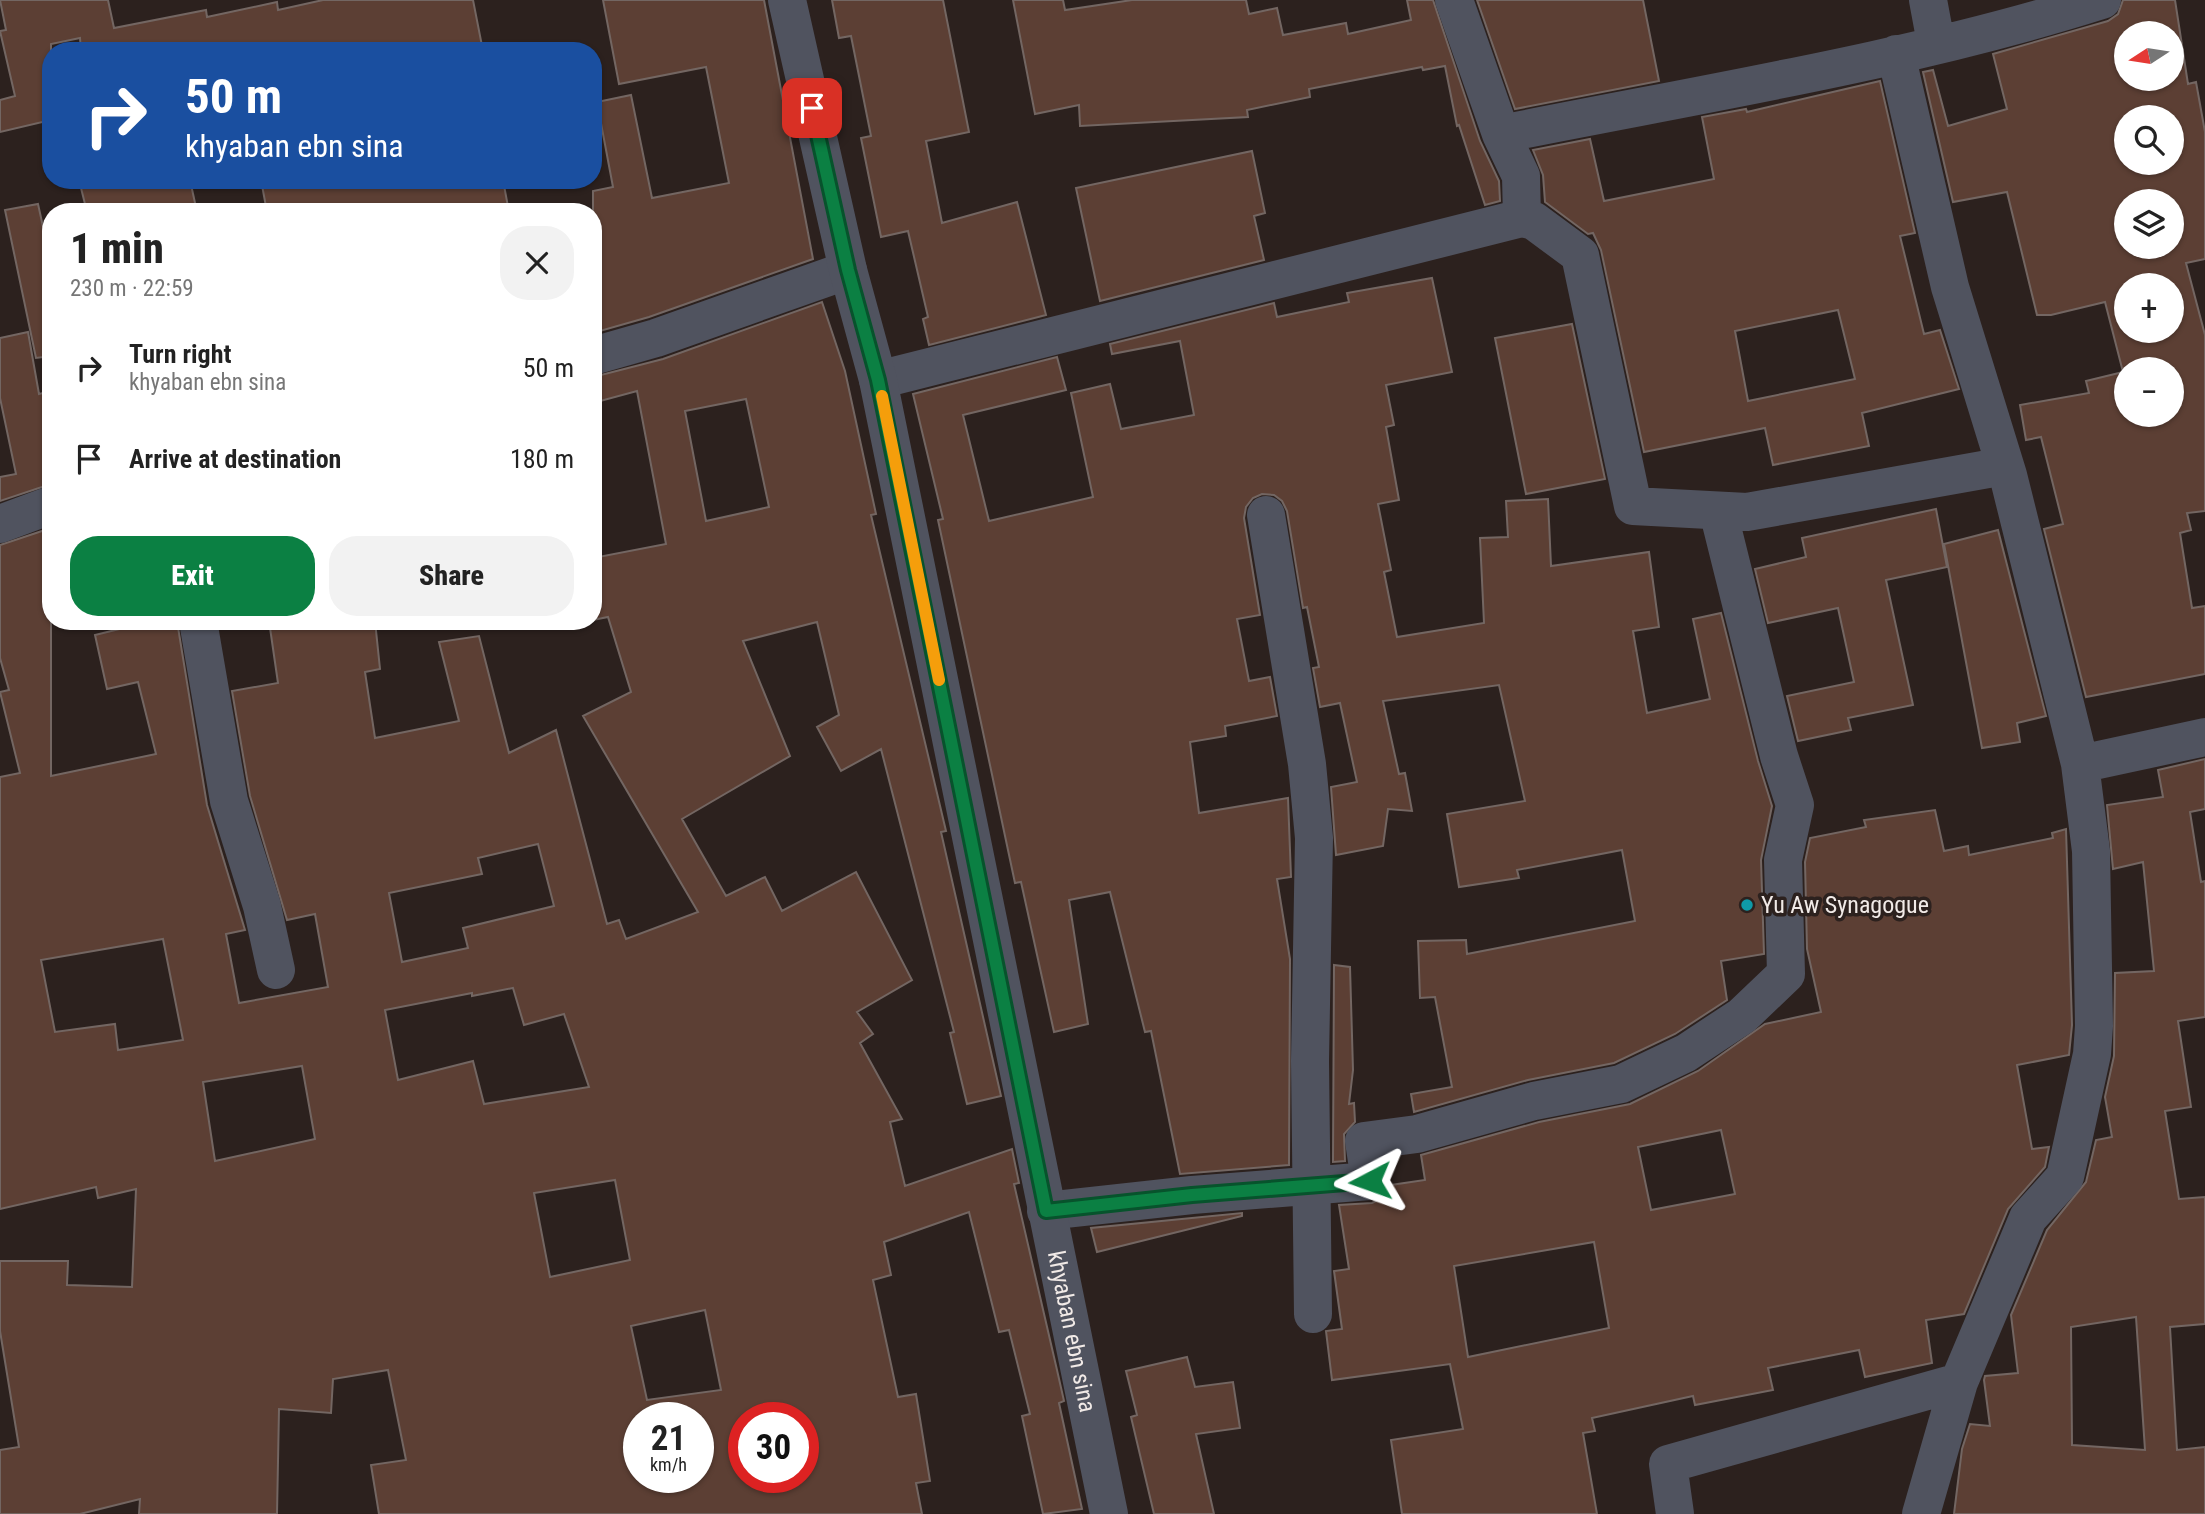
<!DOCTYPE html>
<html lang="en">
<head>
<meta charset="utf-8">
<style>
	:root { --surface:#fff; --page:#f2f2f2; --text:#222; --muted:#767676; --accent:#0b8043 }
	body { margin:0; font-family:"Roboto Condensed",sans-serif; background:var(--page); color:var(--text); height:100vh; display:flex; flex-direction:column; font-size:26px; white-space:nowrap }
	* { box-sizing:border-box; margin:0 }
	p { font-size:23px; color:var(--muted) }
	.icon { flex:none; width:38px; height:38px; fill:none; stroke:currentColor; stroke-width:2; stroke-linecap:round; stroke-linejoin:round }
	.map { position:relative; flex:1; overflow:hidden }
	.panel { position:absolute; left:42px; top:203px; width:560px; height:427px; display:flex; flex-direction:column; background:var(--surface); border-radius:28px; box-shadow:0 2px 5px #0004 }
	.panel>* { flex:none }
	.hud { position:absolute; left:42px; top:42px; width:560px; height:147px; border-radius:28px; box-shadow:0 2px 5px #0004; background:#1a4fa0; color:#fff; overflow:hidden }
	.needle { width:46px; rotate:258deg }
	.fabs { position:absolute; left:2114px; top:21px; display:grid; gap:14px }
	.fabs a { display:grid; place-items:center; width:70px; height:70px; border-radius:50%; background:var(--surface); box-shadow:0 2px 5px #0004; font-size:35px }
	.speed { position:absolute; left:623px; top:1402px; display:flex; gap:14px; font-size:35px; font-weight:700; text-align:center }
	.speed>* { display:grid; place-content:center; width:91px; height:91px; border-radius:50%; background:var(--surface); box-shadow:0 2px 5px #0004; line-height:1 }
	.speed small { font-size:18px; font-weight:400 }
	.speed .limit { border:10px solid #d22; background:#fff; color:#111 }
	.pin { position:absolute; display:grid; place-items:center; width:60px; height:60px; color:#fff; margin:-30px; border-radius:14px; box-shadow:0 4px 10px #0006 }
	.me { position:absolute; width:77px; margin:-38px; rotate:266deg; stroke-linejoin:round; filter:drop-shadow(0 0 5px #0008) }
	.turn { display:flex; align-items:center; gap:24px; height:147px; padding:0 28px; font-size:32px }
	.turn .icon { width:91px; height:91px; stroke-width:2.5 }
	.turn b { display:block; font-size:49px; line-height:60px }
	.round { display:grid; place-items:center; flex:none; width:74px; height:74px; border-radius:28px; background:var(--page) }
	.headline { display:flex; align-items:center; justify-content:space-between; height:119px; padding:0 28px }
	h1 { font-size:42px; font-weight:800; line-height:52px }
	.cta { display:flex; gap:14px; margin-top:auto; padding:14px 28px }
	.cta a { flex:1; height:80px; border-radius:28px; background:var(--accent); color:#fff; font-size:28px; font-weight:800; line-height:80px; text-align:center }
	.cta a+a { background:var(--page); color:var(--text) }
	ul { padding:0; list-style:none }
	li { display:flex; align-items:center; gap:21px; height:91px; padding:0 28px }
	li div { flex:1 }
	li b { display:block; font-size:26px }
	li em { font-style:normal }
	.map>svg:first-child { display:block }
</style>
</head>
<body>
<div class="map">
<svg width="2205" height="1514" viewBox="0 0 2205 1514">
	<rect width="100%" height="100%" fill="#2c211e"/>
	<!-- building -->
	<path fill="#5c3f34" stroke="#736662" stroke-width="2" fill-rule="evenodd" d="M 0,0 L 108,0 L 114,28 L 206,10 L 207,17 L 277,2 L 278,10 L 323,0 L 473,0 L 483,51 L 81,51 L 80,38 L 51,44 L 51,120 L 0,132 L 0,100 L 15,96 L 0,31 L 6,30 Z
		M 603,0 L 764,0 L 813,259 L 649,317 L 593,333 L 593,290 L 599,289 L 593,256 L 593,191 L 613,187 L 597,102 L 631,95 L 652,198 L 729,183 L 706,67 L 619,84 Z
		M 832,0 L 943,0 L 969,132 L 926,141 L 942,223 L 1017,202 L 1046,315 L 929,345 L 923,319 L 928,317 L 908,231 L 881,237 L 861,138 L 871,136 L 851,36 L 839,38 Z
		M 1013,0 L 1063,0 L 1065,10 L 1132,0 L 1246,0 L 1249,14 L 1277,8 L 1283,35 L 1346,23 L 1348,34 L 1411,20 L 1407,0 L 1433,0 L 1480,141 L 1499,181 L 1500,201 L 1485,205 L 1459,125 L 1457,126 L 1445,66 L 1423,70 L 1422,67 L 1309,89 L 1310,97 L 1247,110 L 1248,117 L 1080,126 L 1079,105 L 1035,114 Z
		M 1477,0 L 1643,0 L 1659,81 L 1515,109 Z
		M 2123,0 L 2175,0 L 2188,84 L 2196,82 L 2205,132 L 2205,259 L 2186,263 L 2205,335 L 2205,511 L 2187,513 L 2191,530 L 2180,533 L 2192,608 L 2205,606 L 2205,674 L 2086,697 L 2044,529 L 2063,524 L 2041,437 L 2026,440 L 2020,405 L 2089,393 L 2086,381 L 2123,372 L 2105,302 L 2051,315 L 2037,315 L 2007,192 L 1953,202 L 1923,72 L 1933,70 L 1948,126 L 2007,109 L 1993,54 L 2108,21 L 2118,14 ZM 2126,33 L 2172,33 L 2172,79 L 2126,79 ZM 2126,117 L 2172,117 L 2172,163 L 2126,163 ZM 2126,201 L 2172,201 L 2172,247 L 2126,247 ZM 2126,285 L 2172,285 L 2172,331 L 2126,331 ZM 2126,369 L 2172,369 L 2172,415 L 2126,415 Z
		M 1880,81 L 1915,233 L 1900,236 L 1924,334 L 1940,330 L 1959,389 L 1862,413 L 1869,446 L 1773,465 L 1765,428 L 1644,452 L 1601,250 L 1593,233 L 1588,234 L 1545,202 L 1543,175 L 1533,150 L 1590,139 L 1604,201 L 1714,179 L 1702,117 L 1746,109 L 1747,112 ZM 1838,310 L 1855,379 L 1748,401 L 1735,331 Z
		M 1252,151 L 1265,213 L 1254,216 L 1264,260 L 1100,301 L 1076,188 Z
		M 79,180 L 190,180 L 197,212 L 87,212 Z
		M 261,180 L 503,180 L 509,212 L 267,212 Z
		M 38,204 L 51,263 L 51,356 L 36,358 L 5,210 Z
		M 1432,278 L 1452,372 L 1386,385 L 1394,425 L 1386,427 L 1399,500 L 1378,504 L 1391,570 L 1384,572 L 1397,637 L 1484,623 L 1480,538 L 1508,537 L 1506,501 L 1548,499 L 1551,566 L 1649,552 L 1659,627 L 1633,631 L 1647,713 L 1710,699 L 1693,619 L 1721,613 L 1758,761 L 1772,806 L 1761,860 L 1764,954 L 1721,961 L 1727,1000 L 1675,1034 L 1614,1063 L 1528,1080 L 1414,1112 L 1411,1094 L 1452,1087 L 1435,997 L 1420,998 L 1418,941 L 1466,940 L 1467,954 L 1635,921 L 1622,850 L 1517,870 L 1519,878 L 1459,887 L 1447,814 L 1525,801 L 1499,685 L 1383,701 L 1399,774 L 1405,773 L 1412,811 L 1388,809 L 1383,846 L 1336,855 L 1331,787 L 1357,782 L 1340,703 L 1320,707 L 1313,668 L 1319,667 L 1307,607 L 1303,608 L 1287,511 L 1282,501 L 1274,495 L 1262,494 L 1253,498 L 1246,507 L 1244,518 L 1260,615 L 1237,619 L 1249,681 L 1270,677 L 1277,716 L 1225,726 L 1226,736 L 1190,742 L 1199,813 L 1288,798 L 1291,877 L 1277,879 L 1290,959 L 1289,1165 L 1180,1174 L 1151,1031 L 1145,1032 L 1110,892 L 1069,900 L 1088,1024 L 1054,1032 L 1021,882 L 1015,883 L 938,520 L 943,519 L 913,394 L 1057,357 L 1066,390 L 963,415 L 989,521 L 1093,497 L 1071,393 L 1110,384 L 1121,429 L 1194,415 L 1180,341 L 1112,354 L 1110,344 L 1274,303 L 1277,317 L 1349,302 L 1347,293 Z
		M 822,302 L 845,371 L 876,514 L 871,515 L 946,831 L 941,832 L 1001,1096 L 967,1104 L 950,1033 L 954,1032 L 881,749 L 841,771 L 817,727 L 839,715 L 817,622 L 743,641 L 790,756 L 682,819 L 726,896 L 765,877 L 782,911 L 856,872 L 912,980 L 857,1012 L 873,1034 L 860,1043 L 902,1119 L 890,1122 L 905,1186 L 1012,1149 L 1019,1183 L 1014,1184 L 1057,1370 L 1064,1401 L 1059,1403 L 1082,1509 L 1043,1514 L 1022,1416 L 1030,1414 L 1009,1330 L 999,1332 L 969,1212 L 884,1242 L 891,1275 L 873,1280 L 898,1397 L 916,1394 L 930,1481 L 916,1483 L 922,1514 L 379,1514 L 371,1465 L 406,1460 L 388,1370 L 333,1379 L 331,1413 L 279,1409 L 277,1514 L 139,1514 L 140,1499 L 80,1514 L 0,1514 L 0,1450 L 19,1447 L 0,1331 L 0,1261 L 68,1261 L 67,1285 L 132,1287 L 136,1189 L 98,1198 L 96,1187 L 0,1209 L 0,777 L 20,773 L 0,692 L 9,690 L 0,658 L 0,545 L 51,528 L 51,776 L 156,754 L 138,682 L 107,689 L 95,635 L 152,621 L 177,621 L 207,805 L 245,930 L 226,934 L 239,1003 L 328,987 L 315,914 L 287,920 L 250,796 L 232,691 L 278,683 L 269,621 L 375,621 L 380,669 L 365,672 L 375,738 L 459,721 L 439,642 L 479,636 L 509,753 L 556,730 L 607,924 L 619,920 L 626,939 L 698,912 L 583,716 L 631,692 L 608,617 L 593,620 L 593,558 L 666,544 L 637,391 L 593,403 L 593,377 L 663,359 ZM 746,399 L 769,507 L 706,521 L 685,411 ZM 538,844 L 554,906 L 463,928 L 468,948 L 402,962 L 389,893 L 482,874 L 478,858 ZM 163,939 L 183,1040 L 118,1050 L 115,1024 L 55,1032 L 41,960 ZM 513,988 L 524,1025 L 564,1014 L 589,1087 L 484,1104 L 473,1061 L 398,1080 L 385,1010 L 472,993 L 472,996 ZM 302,1066 L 315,1139 L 215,1161 L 203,1082 ZM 615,1180 L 630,1260 L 550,1277 L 534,1193 ZM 705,1310 L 721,1390 L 647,1400 L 631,1326 ZM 639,1418 L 698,1418 L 698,1477 L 639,1477 ZM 744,1418 L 803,1418 L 803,1477 L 744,1477 Z
		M 1572,324 L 1605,479 L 1526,494 L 1495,338 Z
		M 28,332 L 39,394 L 51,391 L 51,484 L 0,501 L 0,477 L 16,474 L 0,398 L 0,338 Z
		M 1936,509 L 1947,567 L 1886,580 L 1913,705 L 1848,718 L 1851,730 L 1798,741 L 1787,696 L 1854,682 L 1838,608 L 1768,623 L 1755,569 L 1806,557 L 1802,538 Z
		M 1998,530 L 2046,716 L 2017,723 L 2020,742 L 1982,748 L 1944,544 Z
		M 2205,759 L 2205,809 L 2190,812 L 2201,882 L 2205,881 L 2205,1017 L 2178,1021 L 2191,1107 L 2165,1111 L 2179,1199 L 2205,1197 L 2205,1324 L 2170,1327 L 2177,1450 L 2205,1447 L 2205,1514 L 1954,1514 L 1962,1449 L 1970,1424 L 1990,1426 L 1984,1380 L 1985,1376 L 2018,1373 L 2011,1315 L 2047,1230 L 2086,1182 L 2096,1140 L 2112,1137 L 2105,1097 L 2114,1056 L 2115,973 L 2154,971 L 2143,862 L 2113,869 L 2107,805 L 2163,797 L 2158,770 ZM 2136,1317 L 2145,1450 L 2072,1445 L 2071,1327 Z
		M 1935,810 L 1944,851 L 1968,846 L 1969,855 L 2053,838 L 2052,833 L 2066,829 L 2072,1025 L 2069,1055 L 2017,1065 L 2032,1149 L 2049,1147 L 2045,1167 L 2008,1209 L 1964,1314 L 1926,1320 L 1932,1363 L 1865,1377 L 1859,1350 L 1768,1368 L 1773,1390 L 1695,1405 L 1693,1396 L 1592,1418 L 1595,1431 L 1583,1433 L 1597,1514 L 1402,1514 L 1391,1440 L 1463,1429 L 1450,1364 L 1332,1380 L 1326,1331 L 1342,1329 L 1334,1271 L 1349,1269 L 1339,1205 L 1372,1203 L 1383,1198 L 1391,1185 L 1425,1180 L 1421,1155 L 1539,1122 L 1630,1104 L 1698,1071 L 1765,1024 L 1821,1012 L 1807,949 L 1805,862 L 1810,838 L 1866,827 L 1864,820 ZM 1721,1130 L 1735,1194 L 1651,1210 L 1638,1147 ZM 1594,1242 L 1609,1328 L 1468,1357 L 1454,1266 Z
		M 1334,965 L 1350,967 L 1353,1070 L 1349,1104 L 1354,1103 L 1355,1122 L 1344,1134 L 1345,1161 L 1333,1162 Z
		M 1242,1213 L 1242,1216 L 1097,1252 L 1091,1228 Z
		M 1187,1357 L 1195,1387 L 1233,1382 L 1240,1428 L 1196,1434 L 1214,1514 L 1154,1514 L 1131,1417 L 1137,1415 L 1126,1371 Z"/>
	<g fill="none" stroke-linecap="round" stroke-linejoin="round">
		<!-- minor -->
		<path stroke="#50535f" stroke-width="38" d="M 1454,0 L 1501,134
			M 1928,0 L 1936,43
			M 1896,54 L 1950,287 L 2008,475 L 2080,764 L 2091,851 L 2094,1026 L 2092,1054 L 2065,1177 L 2028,1218 L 2010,1261 L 1959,1382 L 1921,1514
			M 1522,218 L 1534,221 L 1580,255 L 1633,506 L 1747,512 L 2005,466
			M 593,356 L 656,338 L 848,270
			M 878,380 L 1522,218 L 1521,176 L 1501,134 C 1699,94 1910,61 2102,0
			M 1266,515 L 1307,764 L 1314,838 L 1310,1061 L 1313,1314
			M 0,524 L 51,505
			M 198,621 L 229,801 L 262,906 L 276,970
			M 2080,764 L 2205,737
			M 1046,1211 L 1192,1195 L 1370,1181 L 1364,1141 L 1417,1134 L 1534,1101 L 1621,1084 L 1686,1053 L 1742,1016 L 1786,974 L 1783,860 L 1795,805 L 1779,756 L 1718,511
			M 1675,1514 L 1668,1464 L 1959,1382"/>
		<!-- tertiary -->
		<path stroke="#50535f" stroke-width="38" id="s1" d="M 787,0 L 848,270 L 878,380 L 1109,1514"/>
	</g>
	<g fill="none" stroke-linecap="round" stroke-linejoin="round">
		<defs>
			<path id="route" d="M 812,108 L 848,270 L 878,380 L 1046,1211 L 1192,1195 L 1370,1181"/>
		</defs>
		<!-- route casing -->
		<use href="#route" stroke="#07532c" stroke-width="18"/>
		<!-- route -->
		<use href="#route" stroke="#0b8043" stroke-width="12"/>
		<!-- slow -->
		<path stroke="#f59e0b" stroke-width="12" d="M 882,396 L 939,680"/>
	</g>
	<!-- markers -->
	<circle fill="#0f9aa8" stroke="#2c211e" stroke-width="2.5" cx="1747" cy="905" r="7"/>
	<g text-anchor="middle" stroke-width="7" stroke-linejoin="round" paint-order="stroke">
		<!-- poi labels -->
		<g font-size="24" fill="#f1eae7" stroke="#2c211e" text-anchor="start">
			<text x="1761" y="913">Yu Aw Synagogue</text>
		</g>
		<!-- street labels -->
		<g font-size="24" fill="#f1eae7" stroke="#2c211e">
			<text dy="8" stroke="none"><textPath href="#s1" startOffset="1362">khyaban ebn sina</textPath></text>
		</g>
	</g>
</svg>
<div class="fabs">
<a><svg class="needle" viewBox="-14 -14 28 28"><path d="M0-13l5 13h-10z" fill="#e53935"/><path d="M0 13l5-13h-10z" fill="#767676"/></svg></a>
<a><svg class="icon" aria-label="search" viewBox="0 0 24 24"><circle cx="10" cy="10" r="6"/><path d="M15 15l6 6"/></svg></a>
<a><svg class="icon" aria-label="layers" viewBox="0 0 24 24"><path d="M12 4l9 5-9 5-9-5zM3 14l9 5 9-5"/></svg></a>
<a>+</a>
<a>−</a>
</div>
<div class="speed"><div>21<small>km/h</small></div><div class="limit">30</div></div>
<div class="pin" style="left:812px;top:108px;background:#d93025"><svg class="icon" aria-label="arrive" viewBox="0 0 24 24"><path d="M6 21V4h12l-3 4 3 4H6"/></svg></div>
<svg class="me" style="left:1370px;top:1181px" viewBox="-20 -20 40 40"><path d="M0-17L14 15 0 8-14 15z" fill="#0b8043" stroke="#fff" stroke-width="4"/></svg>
<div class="hud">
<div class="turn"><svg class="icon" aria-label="right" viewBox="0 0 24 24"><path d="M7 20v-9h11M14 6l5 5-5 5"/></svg><div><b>50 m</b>khyaban ebn sina</div></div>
</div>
<section class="panel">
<div class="headline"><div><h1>1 min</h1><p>230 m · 22:59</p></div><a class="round"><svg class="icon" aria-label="close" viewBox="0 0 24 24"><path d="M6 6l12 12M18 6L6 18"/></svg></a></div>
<ul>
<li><svg class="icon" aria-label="right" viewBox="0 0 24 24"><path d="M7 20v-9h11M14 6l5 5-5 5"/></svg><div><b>Turn right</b><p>khyaban ebn sina</p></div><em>50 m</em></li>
<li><svg class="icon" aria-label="arrive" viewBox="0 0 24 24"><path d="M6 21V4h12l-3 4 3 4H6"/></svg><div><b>Arrive at destination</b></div><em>180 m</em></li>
</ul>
<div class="cta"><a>Exit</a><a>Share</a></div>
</section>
</div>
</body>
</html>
